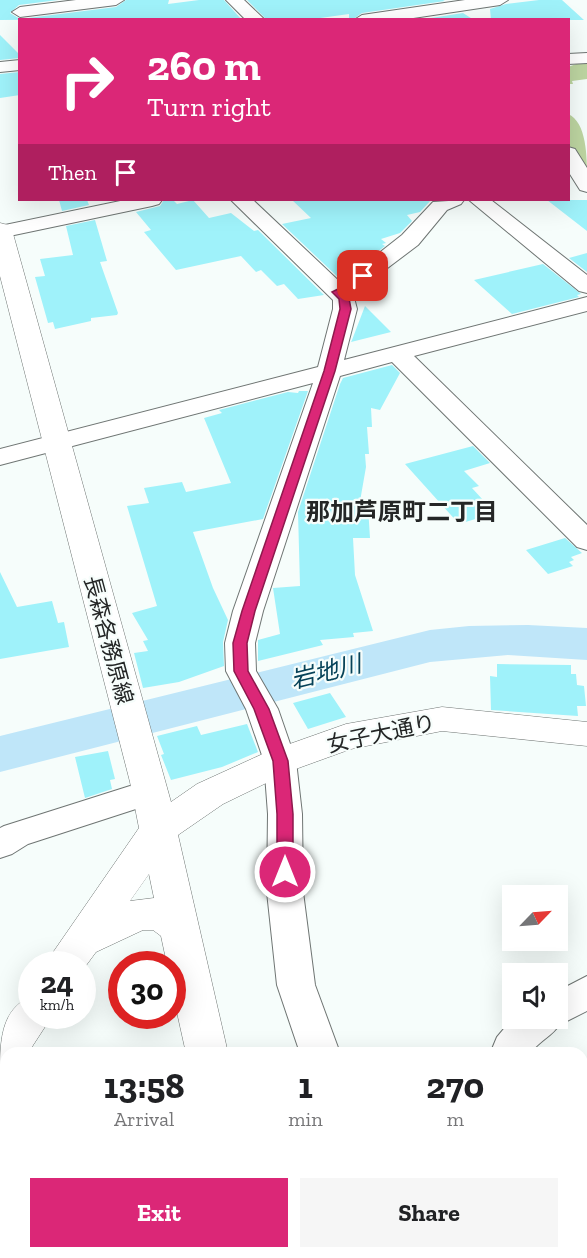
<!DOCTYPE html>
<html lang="en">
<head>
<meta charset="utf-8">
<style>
	:root { --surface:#fff; --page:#f6f6f6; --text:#202124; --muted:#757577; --accent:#db2777 }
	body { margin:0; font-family:"Zilla Slab","Noto Sans JP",serif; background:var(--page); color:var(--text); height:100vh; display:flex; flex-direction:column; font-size:22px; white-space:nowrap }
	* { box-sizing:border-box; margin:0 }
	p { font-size:20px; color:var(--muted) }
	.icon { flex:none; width:33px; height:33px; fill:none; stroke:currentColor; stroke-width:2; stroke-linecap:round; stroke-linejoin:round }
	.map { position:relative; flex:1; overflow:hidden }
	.panel { position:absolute; left:0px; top:1047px; width:588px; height:212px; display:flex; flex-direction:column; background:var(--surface); border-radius:18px 18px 0 0; box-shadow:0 6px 24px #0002 }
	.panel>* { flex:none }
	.banner { position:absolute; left:18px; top:18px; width:552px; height:183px; border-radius:0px; box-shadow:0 6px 24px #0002; background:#db2777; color:#fff; overflow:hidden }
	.needle { width:39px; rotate:65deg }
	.buttons { position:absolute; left:502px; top:885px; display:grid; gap:12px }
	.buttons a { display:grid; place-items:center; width:66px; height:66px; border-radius:0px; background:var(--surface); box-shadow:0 6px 24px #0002; font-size:30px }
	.speed { position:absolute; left:18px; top:951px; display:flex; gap:12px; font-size:30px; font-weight:700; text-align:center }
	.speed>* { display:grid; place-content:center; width:78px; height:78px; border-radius:50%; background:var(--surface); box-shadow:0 6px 24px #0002; line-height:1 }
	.speed small { font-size:15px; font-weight:400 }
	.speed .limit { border:9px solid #d22; background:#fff; color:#111 }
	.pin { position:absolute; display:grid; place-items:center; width:51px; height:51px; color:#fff; margin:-26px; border-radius:12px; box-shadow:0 3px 9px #0006 }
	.me { position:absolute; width:66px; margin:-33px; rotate:0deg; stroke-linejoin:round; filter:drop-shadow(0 0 4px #0008) }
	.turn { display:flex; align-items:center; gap:21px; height:126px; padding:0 30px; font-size:27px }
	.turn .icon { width:78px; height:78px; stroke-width:2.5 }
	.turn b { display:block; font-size:42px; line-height:51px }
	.then { display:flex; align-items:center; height:57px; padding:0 30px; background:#0003; gap:12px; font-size:22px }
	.eta { display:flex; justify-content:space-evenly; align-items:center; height:102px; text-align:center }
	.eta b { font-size:36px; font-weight:800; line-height:42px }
	.cta { display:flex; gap:12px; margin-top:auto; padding:12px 30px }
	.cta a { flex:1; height:69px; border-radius:0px; background:var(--accent); color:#fff; font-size:24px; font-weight:800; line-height:69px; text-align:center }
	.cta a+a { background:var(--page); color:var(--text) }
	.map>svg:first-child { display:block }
</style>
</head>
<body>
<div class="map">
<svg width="587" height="1258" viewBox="0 0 587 1258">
	<rect width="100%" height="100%" fill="#f6fdfb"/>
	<!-- green -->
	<path fill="#bdd5a1" d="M 587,60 L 587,79 L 572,81 L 573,84 L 569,84 L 568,67 Z
		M 568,114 C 587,122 587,158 587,178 L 569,151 Z"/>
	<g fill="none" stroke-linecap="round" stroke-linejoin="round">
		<!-- river -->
		<path fill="#bfe6f9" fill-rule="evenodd" d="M 528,625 L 587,628 L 587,660 L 508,655 L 430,662 L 0,772 L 0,736 L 430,630 L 469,626 Z"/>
	</g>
	<!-- building -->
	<path fill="#9ff2fa" d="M 0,0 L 58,0 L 19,5 L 10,13 L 20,19 L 116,7 L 126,0 L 169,0 L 168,4 L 199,0 L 224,0 L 242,20 L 222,18 L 0,20 Z
		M 247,0 L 443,0 L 445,1 L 362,13 L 352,20 L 349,20 L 349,14 L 306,20 L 267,20 Z
		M 539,0 L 562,0 L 584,20 L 491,20 L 490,9 L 506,4 Z
		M 463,13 L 474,20 L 418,20 Z
		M 0,35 L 20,55 L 20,58 L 0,60 Z
		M 20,72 L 20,95 L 0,98 L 0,74 Z
		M 59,200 L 87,200 L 89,205 L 62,211 Z
		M 164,200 L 173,200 L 177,204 L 193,200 L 209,218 L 231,213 L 254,231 L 258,230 L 324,295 L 298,299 L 284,284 L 277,286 L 261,270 L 256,272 L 241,256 L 176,270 L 144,232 L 151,230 L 136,212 L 160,206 Z
		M 292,200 L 437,200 L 431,200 L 420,212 L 407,215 L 412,221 L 400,233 L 381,239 L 386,243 L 382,244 L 385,246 L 372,256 L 364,257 L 367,260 L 341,280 L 282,224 L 311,218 Z
		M 547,200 L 587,200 L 587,231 Z
		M 95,220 L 107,261 L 100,262 L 118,313 L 117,315 L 91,318 L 91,321 L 55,329 L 53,322 L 48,323 L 35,277 L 45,276 L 40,259 L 73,255 L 66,226 Z
		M 587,253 L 587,272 L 569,258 Z
		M 543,264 L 581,294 L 577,295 L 579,297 L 512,314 L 474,280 Z
		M 365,306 L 391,332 L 351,342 L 352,340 Z
		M 392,365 L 400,373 L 380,410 L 371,408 L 372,427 L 367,427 L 369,454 L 365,454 L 366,467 L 359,507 L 368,507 L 370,538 L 353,538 L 355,575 L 373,631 L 353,633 L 354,637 L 320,640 L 323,645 L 258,661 L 258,640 L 280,634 L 273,588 L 300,586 L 298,512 L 340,384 L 343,378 Z
		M 299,391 L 308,391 L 263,519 L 193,532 L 213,588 L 228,620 L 223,642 L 224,666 L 179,682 L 143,688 L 134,653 L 148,651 L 143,641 L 148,640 L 132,613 L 157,606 L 127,506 L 149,503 L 144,488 L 182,482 L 186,492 L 231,483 L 204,418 L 222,413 L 219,410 L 288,392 L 298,393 Z
		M 473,446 L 490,463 L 464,471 L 479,486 L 472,488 L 495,513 L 459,524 L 405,464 Z
		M 565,538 L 582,553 L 571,557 L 574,560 L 569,562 L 573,566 L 548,574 L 526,550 Z
		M 0,572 L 17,607 L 52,601 L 58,623 L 64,622 L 69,647 L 0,659 Z
		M 497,664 L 571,665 L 571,674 L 576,674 L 577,685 L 584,686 L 586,706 L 577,706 L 578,716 L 491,710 L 490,676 L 497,677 Z
		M 330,693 L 346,717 L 308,729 L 293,703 Z
		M 247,724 L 258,752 L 222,767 L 171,780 L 161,755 L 164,754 L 157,736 L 197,726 L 201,735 Z
		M 108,751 L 115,779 L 110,780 L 112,789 L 85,798 L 75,757 Z"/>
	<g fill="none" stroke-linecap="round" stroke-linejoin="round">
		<defs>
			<path id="street" d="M 76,0 L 124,0 L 116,5 L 20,17 L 12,12 L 20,7 Z
				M 226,0 L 244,0 L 265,20 L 246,20 Z
				M 465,0 L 508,0 L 500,5 L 400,20 L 354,20 L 362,15 Z
				M 587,53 L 587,63 L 568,64 L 568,54 Z
				M 20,60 L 20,70 L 0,72 L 0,62 Z
				M 568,147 L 575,149 L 587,168 L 587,192 L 580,190 L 568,171 Z
				M 125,200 L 162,200 L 159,204 L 152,206 L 0,238 L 0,226 Z
				M 231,200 L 253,200 L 341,283 L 402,235 L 433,202 L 464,200 L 461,204 L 447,210 L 418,245 L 353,294 L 357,309 L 344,360 L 587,297 L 587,311 L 414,356 L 587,525 L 587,550 L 577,547 L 392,362 L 340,376 L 263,611 L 255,643 L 256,671 L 278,709 L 296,761 L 302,814 L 303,892 L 315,985 L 340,1053 L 300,1053 L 277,985 L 267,892 L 268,814 L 264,761 L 246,709 L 226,671 L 225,643 L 233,611 L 313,383 L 0,465 L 0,449 L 318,367 L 333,309 L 333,300 Z
				M 469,200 L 491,200 L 587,275 L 587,293 L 579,291 Z
				M 130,786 L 142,789 L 147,798 L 142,807 L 28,844 L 12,854 L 0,858 L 0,828 L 4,826 Z
				M 587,976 L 587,1011 L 559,1025 C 553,1035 540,1041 532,1051 L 534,1053 L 493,1053 L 492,1049 L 497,1037 L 513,1018 L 558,1018 L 558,991 Z
				M 582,1134 L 587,1135 L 587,1178 L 582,1176 Z
				M 0,1145 L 6,1148 L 6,1200 L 0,1198 Z
				M 10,1252 L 53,1252 L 55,1258 L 11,1258 Z
				M 402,1252 L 445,1252 L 448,1258 L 404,1258 Z"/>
			<path id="secondary" d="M 0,223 L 8,225 L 12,230 L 171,802 L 197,784 L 267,752 L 346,724 L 442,707 L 587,722 L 587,746 L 442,731 L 351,749 L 293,770 L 223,804 L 178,835 L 228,1053 L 186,1053 L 172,990 L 172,964 L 167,964 L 161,936 L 153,930 L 143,930 L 96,952 L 82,971 L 82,964 L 45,964 L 139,828 L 130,782 L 0,276 ZM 149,874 L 154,898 L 130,901 Z
				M 32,996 L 32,1016 L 52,1016 L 28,1053 L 6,1053 L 6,1074 L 0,1076 C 0,1042 0,1009 32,996 Z
				M 289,1252 L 338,1252 L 341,1258 L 292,1258 Z"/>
		</defs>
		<!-- street casing -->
		<use href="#street" stroke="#6f7573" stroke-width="2"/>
		<!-- secondary casing -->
		<use href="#secondary" stroke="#6f7573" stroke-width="1"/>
		<!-- street -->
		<use href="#street" fill="#fff" fill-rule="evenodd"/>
		<!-- secondary -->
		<use href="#secondary" fill="#fff" fill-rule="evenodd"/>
	</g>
	<!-- route -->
	<path fill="#db2777" stroke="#8e194d" stroke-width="1.5" d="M 360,274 L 368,276 L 352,291 L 344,293 L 349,298 L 351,309 L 335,371 L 255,611 L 247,643 L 248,671 L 269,709 L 288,761 L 293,814 L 293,872 L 291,876 L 285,878 L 279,876 L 277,872 L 277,814 L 273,761 L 254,709 L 234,671 L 233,643 L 242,611 L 324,371 L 340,309 L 339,299 L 332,292 L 344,286 Z"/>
	<g text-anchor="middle" stroke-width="4.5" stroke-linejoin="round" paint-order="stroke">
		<!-- street labels -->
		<g font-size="22" fill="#242626" stroke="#f6fdfb">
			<text transform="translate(109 640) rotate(75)" y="8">長森各務原線</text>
			<text transform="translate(381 733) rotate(-12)" y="8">女子大通り</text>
		</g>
		<!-- neighbourhood labels -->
		<g font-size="24" font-weight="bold" fill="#242626" stroke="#f6fdfb">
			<text x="402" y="520">那加芦原町二丁目</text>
		</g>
		<!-- water labels -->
		<g font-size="24" font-style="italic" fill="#064258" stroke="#f6fdfb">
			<text transform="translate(326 672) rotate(-14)" y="8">岩地川</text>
		</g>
	</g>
</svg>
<div class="buttons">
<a><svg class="needle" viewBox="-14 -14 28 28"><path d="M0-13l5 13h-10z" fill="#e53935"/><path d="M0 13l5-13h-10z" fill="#757577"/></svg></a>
<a><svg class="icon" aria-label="sound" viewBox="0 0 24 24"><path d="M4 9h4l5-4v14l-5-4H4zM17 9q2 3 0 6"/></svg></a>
</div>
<div class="speed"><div>24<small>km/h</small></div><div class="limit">30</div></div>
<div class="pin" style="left:363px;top:276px;background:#d93025"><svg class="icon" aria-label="arrive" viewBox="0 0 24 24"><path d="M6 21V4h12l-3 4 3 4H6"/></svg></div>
<svg class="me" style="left:285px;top:872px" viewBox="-20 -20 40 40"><circle r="17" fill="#db2777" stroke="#fff" stroke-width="3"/><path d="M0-11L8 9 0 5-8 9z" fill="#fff"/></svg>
<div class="banner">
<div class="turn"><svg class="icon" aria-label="right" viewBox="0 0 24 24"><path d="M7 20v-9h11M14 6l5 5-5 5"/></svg><div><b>260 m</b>Turn right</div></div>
<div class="then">Then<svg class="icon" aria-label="arrive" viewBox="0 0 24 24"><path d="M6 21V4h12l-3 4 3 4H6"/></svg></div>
</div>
<section class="panel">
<div class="eta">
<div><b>13:58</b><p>Arrival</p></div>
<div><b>1</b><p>min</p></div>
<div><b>270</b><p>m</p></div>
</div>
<div class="cta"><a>Exit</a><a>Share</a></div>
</section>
</div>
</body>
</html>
